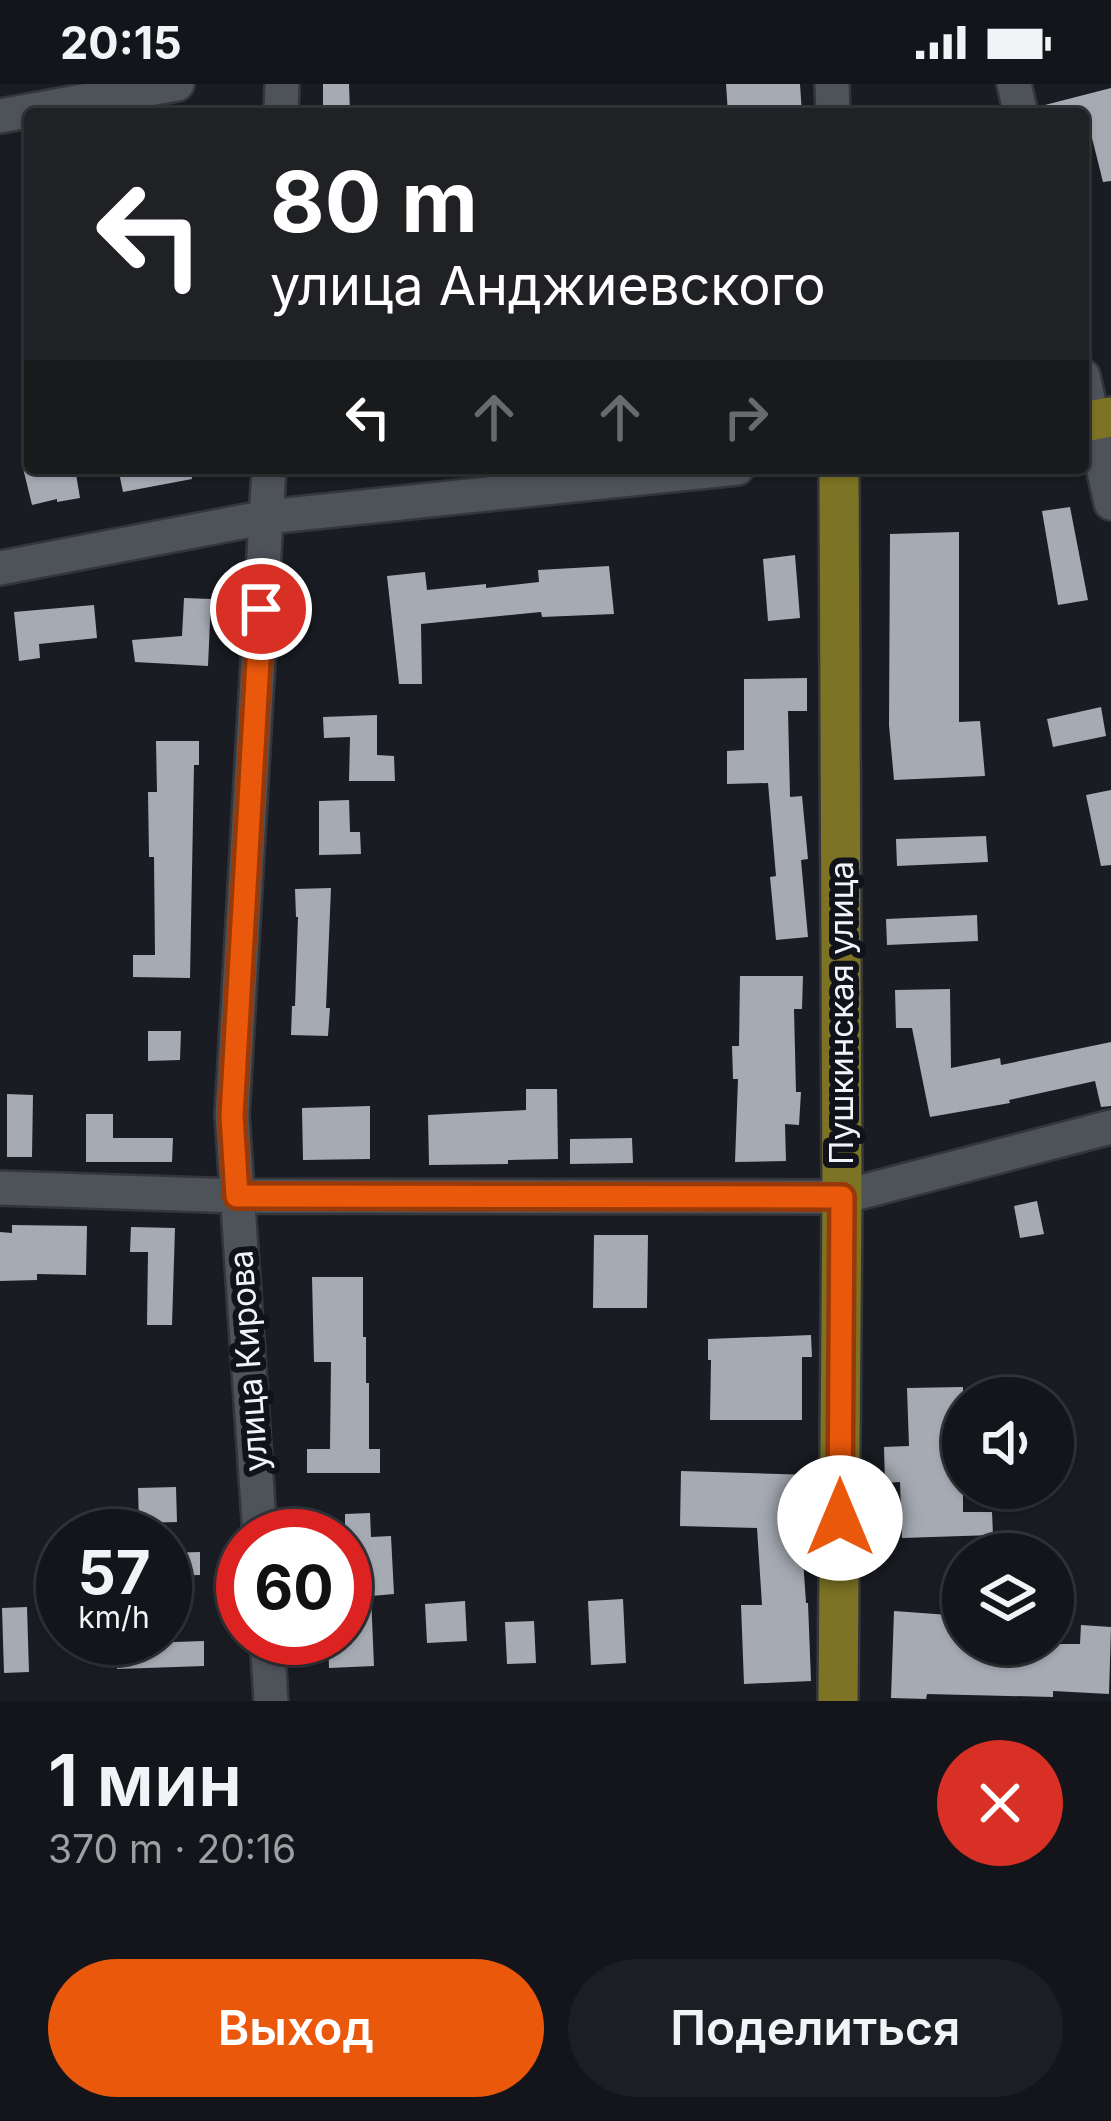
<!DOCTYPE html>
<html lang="ru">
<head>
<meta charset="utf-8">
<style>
	:root { --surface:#13151a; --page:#1c1e23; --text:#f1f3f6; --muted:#9d9fa2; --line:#323439; --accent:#ea580c }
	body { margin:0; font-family:Inter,sans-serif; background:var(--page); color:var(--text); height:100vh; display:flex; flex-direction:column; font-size:45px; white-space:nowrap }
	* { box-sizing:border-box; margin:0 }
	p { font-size:39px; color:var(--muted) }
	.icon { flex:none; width:66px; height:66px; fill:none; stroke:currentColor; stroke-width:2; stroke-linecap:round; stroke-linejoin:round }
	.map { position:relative; height:1617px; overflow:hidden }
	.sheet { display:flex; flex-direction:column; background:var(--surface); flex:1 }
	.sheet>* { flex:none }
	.banner { position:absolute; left:24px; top:24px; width:1065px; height:366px; border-radius:12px; box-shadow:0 3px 9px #0004,0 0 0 3px var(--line); background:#202124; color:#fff; overflow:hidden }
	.tools { position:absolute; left:942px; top:1293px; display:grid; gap:24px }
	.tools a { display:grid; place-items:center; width:132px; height:132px; border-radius:50%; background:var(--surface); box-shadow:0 3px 9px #0004,0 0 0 3px var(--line); font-size:60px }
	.speed { position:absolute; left:36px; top:1425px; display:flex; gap:24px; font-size:60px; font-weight:700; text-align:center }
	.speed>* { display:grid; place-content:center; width:156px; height:156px; border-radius:50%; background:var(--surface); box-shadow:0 3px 9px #0004,0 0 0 3px var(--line); line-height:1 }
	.speed small { font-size:30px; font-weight:400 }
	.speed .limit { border:18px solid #d22; background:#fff; color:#111 }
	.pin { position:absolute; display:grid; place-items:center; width:102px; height:102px; color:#fff; margin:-51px; border:6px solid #fff; border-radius:50%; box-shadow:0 3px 12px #0007 }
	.me { position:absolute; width:132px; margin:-66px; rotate:0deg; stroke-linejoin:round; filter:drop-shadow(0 0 9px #0008) }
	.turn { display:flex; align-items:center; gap:42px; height:252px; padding:0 48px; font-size:54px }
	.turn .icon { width:156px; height:156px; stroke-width:2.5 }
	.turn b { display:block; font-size:84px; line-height:102px }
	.lanes { display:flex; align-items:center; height:114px; padding:0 48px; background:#0003; justify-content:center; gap:60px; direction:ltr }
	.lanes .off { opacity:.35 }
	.round { display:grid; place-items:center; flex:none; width:126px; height:126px; border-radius:63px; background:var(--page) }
	.overview { display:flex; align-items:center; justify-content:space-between; height:204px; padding:0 48px }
	h1 { font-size:72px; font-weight:600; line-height:90px }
	.primary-button { display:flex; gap:24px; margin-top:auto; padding:24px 48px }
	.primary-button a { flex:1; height:138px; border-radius:72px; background:var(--accent); color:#fff; font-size:48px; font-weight:600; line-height:138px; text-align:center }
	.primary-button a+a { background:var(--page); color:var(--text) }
	.status { display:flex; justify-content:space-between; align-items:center; height:84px; padding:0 60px; background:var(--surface); direction:ltr }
	.status svg { height:33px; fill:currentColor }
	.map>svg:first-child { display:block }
</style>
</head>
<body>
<div class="status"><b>20:15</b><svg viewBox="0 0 49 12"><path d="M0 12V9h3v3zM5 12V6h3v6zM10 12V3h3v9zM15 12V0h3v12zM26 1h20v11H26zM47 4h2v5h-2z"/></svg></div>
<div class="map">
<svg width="1111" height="1617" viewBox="0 0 1111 1617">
	<rect width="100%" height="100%" fill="#191c22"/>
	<!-- building -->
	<path fill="#a6aab3" d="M 323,0 L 349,0 L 350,30 L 323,30 Z
		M 726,0 L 800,0 L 802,30 L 728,30 Z
		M 1111,4 L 1111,97 L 1103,98 L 1086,30 L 1041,30 L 1041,22 Z
		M 23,384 L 75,384 L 80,414 L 57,418 L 57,415 L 32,421 Z
		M 118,384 L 191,384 L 192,395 L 123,408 Z
		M 1070,423 L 1088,516 L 1058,521 L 1042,427 Z
		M 959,448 L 959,638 L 980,637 L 985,692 L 894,696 L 889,641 L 890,450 Z
		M 795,471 L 800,534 L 768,537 L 763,475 Z
		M 609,482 L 614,530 L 542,533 L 541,528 L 421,540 L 422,600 L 399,600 L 387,492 L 425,488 L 427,506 L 486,500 L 486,504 L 539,498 L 538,486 Z
		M 184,514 L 211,515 L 208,582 L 135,578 L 132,556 L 182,552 Z
		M 94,521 L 97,554 L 39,560 L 40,574 L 19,577 L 14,528 Z
		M 807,594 L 807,627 L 788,627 L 790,713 L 802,712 L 808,775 L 801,776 L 808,853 L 776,856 L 770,793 L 776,792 L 768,699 L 727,700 L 727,667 L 744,666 L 744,595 Z
		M 1101,623 L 1106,652 L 1053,663 L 1047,635 Z
		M 377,631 L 377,671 L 394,672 L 395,697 L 349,697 L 350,653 L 324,654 L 323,633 Z
		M 156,657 L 199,657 L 199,681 L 194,681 L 190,894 L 133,893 L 133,871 L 155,871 L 154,773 L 149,773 L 148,708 L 157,708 Z
		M 1111,706 L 1111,781 L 1101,782 L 1086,711 Z
		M 349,716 L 350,748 L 360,748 L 361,770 L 319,771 L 319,717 Z
		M 986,752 L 988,778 L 897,782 L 896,755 Z
		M 331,804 L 326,924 L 330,924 L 328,952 L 291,951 L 292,922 L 295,922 L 298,833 L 296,833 L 295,805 Z
		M 977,831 L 978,857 L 887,861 L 886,835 Z
		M 740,892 L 803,892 L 802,925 L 794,925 L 796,1008 L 801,1008 L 799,1041 L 785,1040 L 786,1077 L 735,1078 L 738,995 L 733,995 L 732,962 L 739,962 Z
		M 950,905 L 951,984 L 1000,974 L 1001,981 L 1111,958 L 1111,1022 L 1101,1023 L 1095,997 L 1009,1016 L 1010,1019 L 930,1033 L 912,944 L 896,944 L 895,906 Z
		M 148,947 L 181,947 L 180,976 L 148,977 Z
		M 526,1005 L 557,1005 L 558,1075 L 508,1076 L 508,1080 L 429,1081 L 428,1031 L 526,1026 Z
		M 7,1010 L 33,1011 L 32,1073 L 7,1073 Z
		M 370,1022 L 370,1075 L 303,1076 L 302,1024 Z
		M 86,1030 L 113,1030 L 113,1054 L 173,1054 L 172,1078 L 86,1078 Z
		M 632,1054 L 633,1079 L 570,1080 L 570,1055 Z
		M 1037,1117 L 1044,1150 L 1020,1154 L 1014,1122 Z
		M 12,1141 L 87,1142 L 86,1191 L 37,1190 L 37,1196 L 0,1197 L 0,1148 L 12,1149 Z
		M 131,1143 L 175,1144 L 172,1241 L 147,1241 L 148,1168 L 130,1168 Z
		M 594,1151 L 648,1151 L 647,1224 L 593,1224 Z
		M 312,1193 L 363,1193 L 363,1253 L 366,1253 L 366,1299 L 369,1299 L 369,1365 L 380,1365 L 380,1389 L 307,1389 L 307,1365 L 330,1365 L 331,1278 L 314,1278 Z
		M 811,1251 L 812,1273 L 802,1273 L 802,1336 L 710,1336 L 711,1276 L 708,1276 L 708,1255 Z
		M 963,1303 L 963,1428 L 992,1428 L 993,1451 L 902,1454 L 900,1398 L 885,1399 L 884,1363 L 909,1362 L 907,1304 Z
		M 681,1387 L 813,1391 L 811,1445 L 801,1445 L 806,1519 L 808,1519 L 811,1597 L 744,1600 L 741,1521 L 762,1521 L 757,1444 L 680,1442 Z
		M 176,1403 L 177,1438 L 139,1439 L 138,1404 Z
		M 370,1429 L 371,1453 L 391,1452 L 394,1510 L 371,1512 L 374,1582 L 329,1584 L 328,1554 L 345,1554 L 345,1430 Z
		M 200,1468 L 200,1491 L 165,1492 L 165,1469 Z
		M 623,1515 L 626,1579 L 591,1581 L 588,1517 Z
		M 465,1517 L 467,1557 L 427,1559 L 425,1520 Z
		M 27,1523 L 29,1588 L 4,1589 L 2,1524 Z
		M 894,1527 L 963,1532 L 963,1560 L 1080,1560 L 1081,1541 L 1111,1543 L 1109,1610 L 1053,1607 L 1053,1613 L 927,1610 L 926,1615 L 891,1614 Z
		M 534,1537 L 536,1579 L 507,1580 L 505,1538 Z
		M 204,1557 L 204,1582 L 117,1585 L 116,1560 Z"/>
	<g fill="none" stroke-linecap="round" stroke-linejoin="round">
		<defs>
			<path id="minor" d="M 832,0 L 833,30
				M 1014,0 L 1021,30
				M 281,30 L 282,0
				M 0,32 L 177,0
				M 1083,292 L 1111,419
				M 0,484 L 267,433 L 737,384
				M 0,1104 L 237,1112 L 842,1113 L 1111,1043
				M 260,1452 L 232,1031 L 269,384
				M 267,1554 L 271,1617"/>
			<path id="major" d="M 1083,338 L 1111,333
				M 838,1617 L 842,1113 L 839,384"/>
		</defs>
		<!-- minor casing -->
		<use href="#minor" stroke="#34363b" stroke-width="38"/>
		<!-- major casing -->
		<use href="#major" stroke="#34363b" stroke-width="44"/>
		<!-- minor -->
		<use href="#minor" stroke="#4e5259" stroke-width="33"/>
		<!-- major -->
		<use href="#major" stroke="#7c7324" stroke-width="39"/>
	</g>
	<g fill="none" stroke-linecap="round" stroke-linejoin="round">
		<defs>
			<path id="route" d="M 261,525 L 232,1031 L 237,1112 L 842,1113 L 840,1434"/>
		</defs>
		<!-- route casing -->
		<use href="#route" stroke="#983908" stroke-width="30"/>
		<!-- route -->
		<use href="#route" stroke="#ea580c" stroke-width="21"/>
	</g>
	<g text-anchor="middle" stroke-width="12" stroke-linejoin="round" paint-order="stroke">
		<!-- street labels -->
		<g font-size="33" fill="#f1f3f8" stroke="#101319">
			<text transform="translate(841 929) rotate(-90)" y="12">Пушкинская улица</text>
			<text transform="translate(248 1277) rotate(-94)" y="12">улица Кирова</text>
		</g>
	</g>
</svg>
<div class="tools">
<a><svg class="icon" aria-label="sound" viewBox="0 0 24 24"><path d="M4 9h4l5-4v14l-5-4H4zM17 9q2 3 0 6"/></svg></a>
<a><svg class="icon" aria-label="layers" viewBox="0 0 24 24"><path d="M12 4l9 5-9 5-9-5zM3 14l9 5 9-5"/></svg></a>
</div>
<div class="speed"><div>57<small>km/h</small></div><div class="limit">60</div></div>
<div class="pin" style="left:261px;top:525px;background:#d93025"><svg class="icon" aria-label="arrive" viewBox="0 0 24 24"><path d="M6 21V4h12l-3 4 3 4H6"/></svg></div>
<svg class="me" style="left:840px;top:1434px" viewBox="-20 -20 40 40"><circle r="19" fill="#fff"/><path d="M0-13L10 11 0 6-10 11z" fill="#ea580c"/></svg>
<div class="banner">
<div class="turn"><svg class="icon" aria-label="left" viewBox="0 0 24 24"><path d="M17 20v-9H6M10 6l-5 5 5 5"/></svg><div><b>80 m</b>улица Анджиевского</div></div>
<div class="lanes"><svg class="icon" aria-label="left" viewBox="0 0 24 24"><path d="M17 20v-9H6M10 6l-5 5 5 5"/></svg><svg class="icon off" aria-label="ahead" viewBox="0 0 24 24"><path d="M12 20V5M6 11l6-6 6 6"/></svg><svg class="icon off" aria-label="ahead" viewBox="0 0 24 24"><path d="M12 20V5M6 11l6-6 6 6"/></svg><svg class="icon off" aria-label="right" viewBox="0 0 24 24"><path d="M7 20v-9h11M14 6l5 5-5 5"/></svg></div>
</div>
</div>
<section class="sheet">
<div class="overview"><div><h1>1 мин</h1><p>370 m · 20:16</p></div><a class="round" style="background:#d93025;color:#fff"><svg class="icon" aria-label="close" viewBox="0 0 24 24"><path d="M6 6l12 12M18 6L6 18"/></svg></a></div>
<div class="primary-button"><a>Выход</a><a>Поделиться</a></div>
</section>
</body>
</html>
